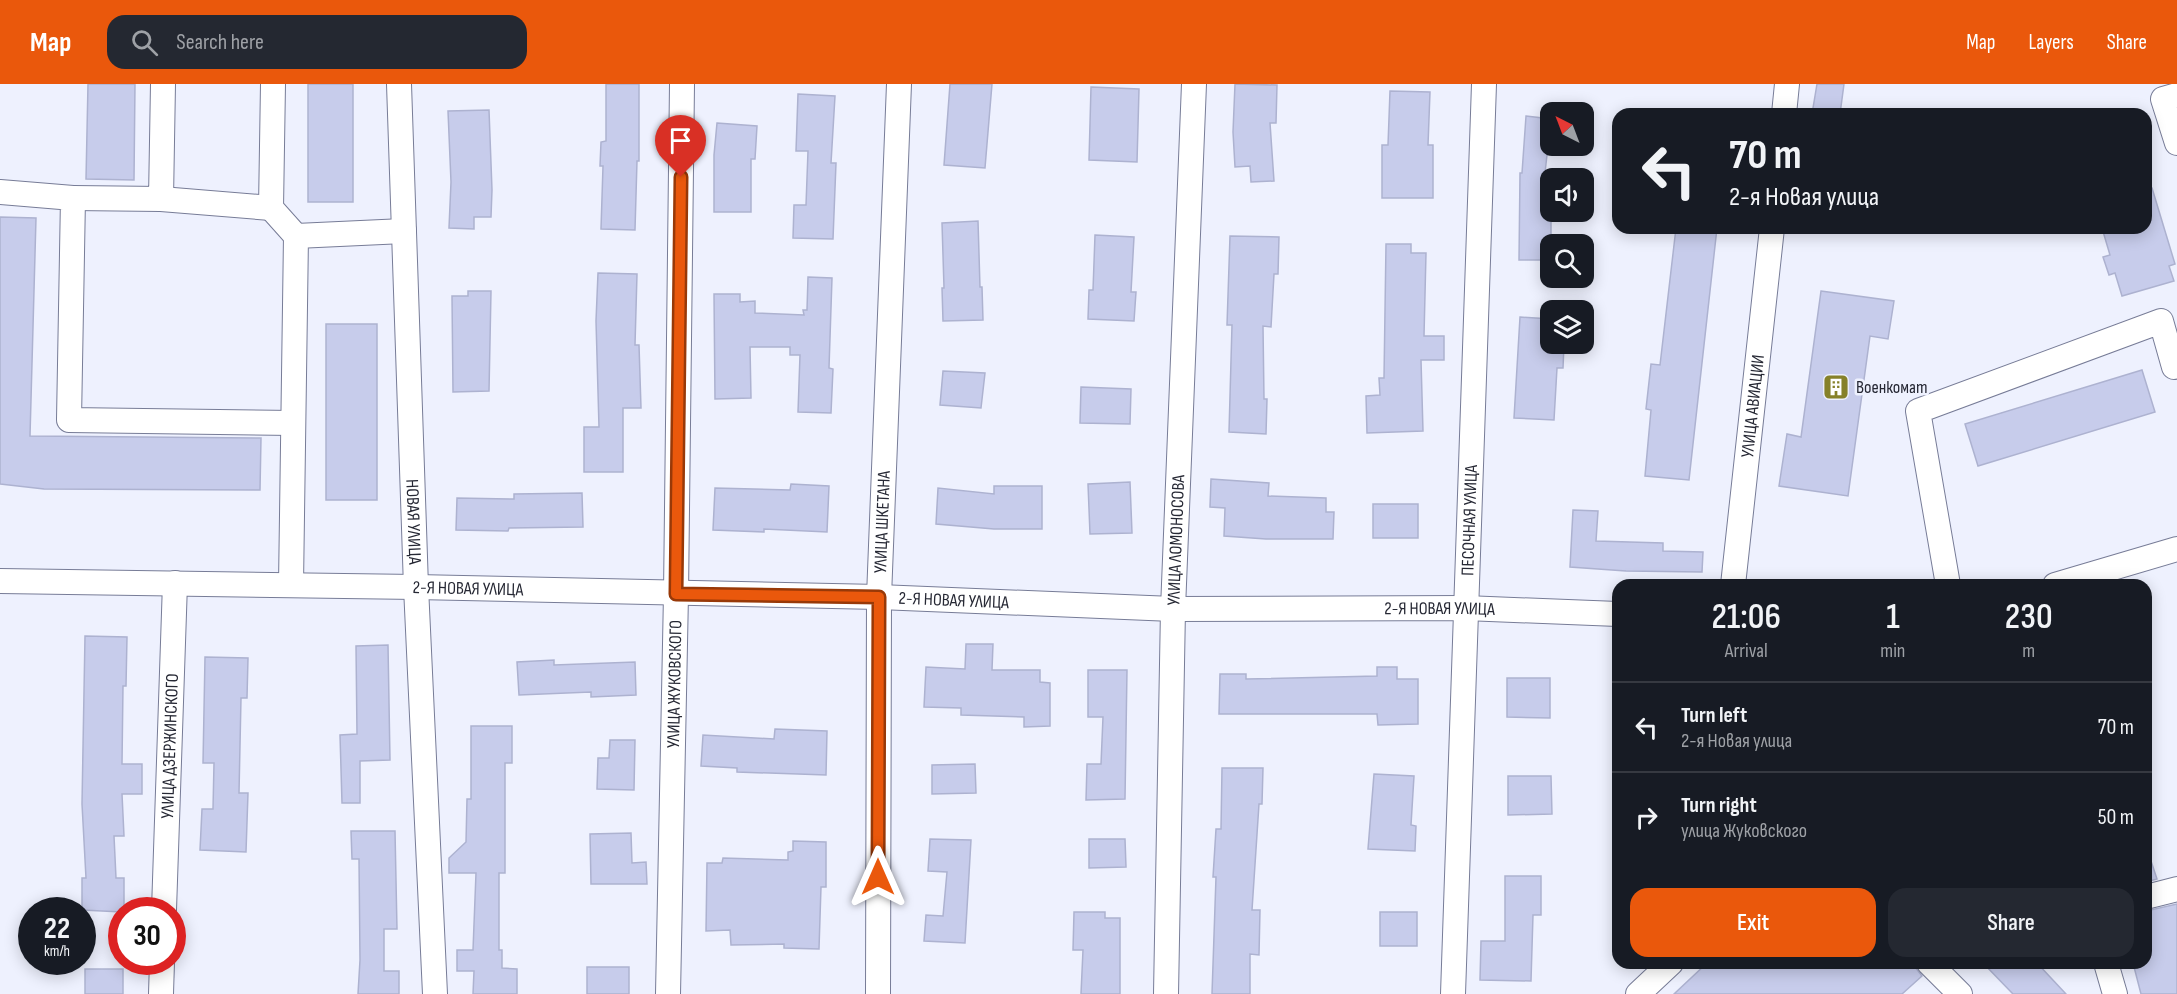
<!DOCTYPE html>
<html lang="en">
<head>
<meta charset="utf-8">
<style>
	:root { --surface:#171b24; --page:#242831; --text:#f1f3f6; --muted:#9ea1a6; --line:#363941; --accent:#ea580c }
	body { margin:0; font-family:"Sofia Sans Condensed",sans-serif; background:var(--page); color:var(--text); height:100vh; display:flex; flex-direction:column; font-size:22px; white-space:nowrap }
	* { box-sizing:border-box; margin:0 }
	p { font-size:20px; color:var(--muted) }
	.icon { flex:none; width:33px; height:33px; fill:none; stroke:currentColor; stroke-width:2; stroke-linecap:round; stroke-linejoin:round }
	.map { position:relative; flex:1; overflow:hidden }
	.drawer { position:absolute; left:1612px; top:495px; width:540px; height:390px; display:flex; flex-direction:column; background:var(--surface); border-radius:18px; box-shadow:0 3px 15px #0003 }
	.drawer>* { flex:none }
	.banner { position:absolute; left:1612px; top:24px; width:540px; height:126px; border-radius:18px; box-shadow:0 3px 15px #0003; background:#171b24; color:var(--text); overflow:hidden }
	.needle { width:39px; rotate:318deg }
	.buttons { position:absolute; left:1540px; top:18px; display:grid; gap:12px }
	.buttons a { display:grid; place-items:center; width:54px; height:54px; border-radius:12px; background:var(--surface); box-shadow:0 3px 15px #0003; font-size:30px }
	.speed { position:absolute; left:18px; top:813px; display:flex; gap:12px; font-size:30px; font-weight:700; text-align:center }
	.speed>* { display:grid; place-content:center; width:78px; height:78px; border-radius:50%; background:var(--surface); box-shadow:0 3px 15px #0003; line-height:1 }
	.speed small { font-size:15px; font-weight:400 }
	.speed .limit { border:9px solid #d22; background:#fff; color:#111 }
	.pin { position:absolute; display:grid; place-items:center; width:51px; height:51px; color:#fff; margin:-62px -26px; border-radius:50% 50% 50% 0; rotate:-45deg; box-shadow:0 0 6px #0007 }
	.pin .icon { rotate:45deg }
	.me { position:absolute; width:66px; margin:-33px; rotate:0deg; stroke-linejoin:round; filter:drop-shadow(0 0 4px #0008) }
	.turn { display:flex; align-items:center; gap:21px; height:126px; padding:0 18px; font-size:27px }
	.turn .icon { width:78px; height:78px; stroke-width:2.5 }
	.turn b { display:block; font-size:42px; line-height:51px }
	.eta { display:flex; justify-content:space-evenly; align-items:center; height:102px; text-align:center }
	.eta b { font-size:36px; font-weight:600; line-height:42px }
	.primary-button { display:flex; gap:12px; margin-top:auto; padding:12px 18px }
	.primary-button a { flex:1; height:69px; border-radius:18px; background:var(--accent); color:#fff; font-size:24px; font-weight:600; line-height:69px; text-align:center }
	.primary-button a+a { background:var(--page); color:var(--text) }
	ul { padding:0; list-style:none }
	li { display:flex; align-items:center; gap:18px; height:90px; padding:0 18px; border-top:2px solid var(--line) }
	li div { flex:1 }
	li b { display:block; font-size:22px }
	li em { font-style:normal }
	header { display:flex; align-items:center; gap:36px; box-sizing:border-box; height:84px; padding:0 30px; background:var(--accent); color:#fff }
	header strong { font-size:28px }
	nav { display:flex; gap:33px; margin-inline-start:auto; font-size:21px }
	.search { width:420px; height:54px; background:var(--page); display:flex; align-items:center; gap:15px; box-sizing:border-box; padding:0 21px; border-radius:18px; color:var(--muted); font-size:22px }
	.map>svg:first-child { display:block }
</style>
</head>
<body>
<header>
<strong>Map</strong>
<div class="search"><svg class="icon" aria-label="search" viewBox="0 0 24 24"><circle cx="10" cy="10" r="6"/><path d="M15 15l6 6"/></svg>Search here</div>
<nav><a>Map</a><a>Layers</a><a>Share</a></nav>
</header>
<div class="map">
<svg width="2177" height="910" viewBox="0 0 2177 910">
	<rect width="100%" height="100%" fill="#eef1fe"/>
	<!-- building -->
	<path fill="#c7cceb" stroke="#adb2d0" stroke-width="1.5" d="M 88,0 L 135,0 L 134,96 L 86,95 Z
		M 308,0 L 353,0 L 353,118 L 308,118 Z
		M 606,0 L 639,0 L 639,77 L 637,77 L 635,146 L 601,145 L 603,82 L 600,82 L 601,58 L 606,57 Z
		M 950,0 L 992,0 L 985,84 L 944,81 Z
		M 1235,0 L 1277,1 L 1276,39 L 1270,39 L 1274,97 L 1251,98 L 1250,82 L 1235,83 L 1233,48 Z
		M 1817,0 L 1844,0 L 1840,30 L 1812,30 Z
		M 1091,3 L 1139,5 L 1137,78 L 1089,76 Z
		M 1390,7 L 1430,8 L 1428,61 L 1433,61 L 1433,114 L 1382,114 L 1382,61 L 1388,61 Z
		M 798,10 L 835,12 L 831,79 L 836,79 L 833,155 L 793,154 L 794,121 L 806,121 L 808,67 L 796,67 Z
		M 489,26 L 492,106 L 491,133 L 474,133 L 474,145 L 449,144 L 451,98 L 448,27 Z
		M 1526,32 L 1551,35 L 1545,89 L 1551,89 L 1551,176 L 1519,176 L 1520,89 L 1522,89 Z
		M 717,39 L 757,42 L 755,75 L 751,75 L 751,128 L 714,128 L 714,71 Z
		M 2152,104 L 2175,180 L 2169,182 L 2174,197 L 2122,212 L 2115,189 L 2109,191 L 2103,173 L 2110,171 L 2102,144 L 2146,144 L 2146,105 Z
		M 0,133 L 36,134 L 30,352 L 261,354 L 260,406 L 44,405 L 0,400 Z
		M 978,137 L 980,203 L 982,203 L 983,236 L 943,237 L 942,204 L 944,204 L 942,139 Z
		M 1676,144 L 1717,144 L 1689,396 L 1645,392 L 1651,326 L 1646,325 L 1651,280 L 1660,281 Z
		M 1095,151 L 1134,153 L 1131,208 L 1136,208 L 1134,237 L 1088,235 L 1089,206 L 1093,206 Z
		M 1230,152 L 1279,153 L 1278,190 L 1274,190 L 1271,243 L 1263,242 L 1264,315 L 1267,315 L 1266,350 L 1229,348 L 1232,241 L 1227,241 Z
		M 1386,160 L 1411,160 L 1411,169 L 1426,169 L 1424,252 L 1444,252 L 1444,276 L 1421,276 L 1423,347 L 1367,349 L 1366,312 L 1380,311 L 1379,294 L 1384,294 Z
		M 598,189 L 637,190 L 635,261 L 639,261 L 641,324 L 623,324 L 623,388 L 584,388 L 584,343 L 599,343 L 596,237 Z
		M 808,193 L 832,194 L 829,284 L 833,285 L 831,329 L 798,328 L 800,271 L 790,271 L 790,263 L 750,263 L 751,314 L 715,315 L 714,210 L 740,210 L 740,218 L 755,217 L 755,229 L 804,231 L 803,226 L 807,226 Z
		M 468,207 L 491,207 L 489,307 L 453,308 L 452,212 L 468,212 Z
		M 1821,207 L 1894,217 L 1888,255 L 1870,252 L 1848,412 L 1779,402 L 1787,350 L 1801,353 Z
		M 1520,233 L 1551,235 L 1551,260 L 1564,260 L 1563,284 L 1557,284 L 1554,336 L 1514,334 Z
		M 326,240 L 377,240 L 377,416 L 326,416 Z
		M 2142,286 L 2155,328 L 1978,382 L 1965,340 Z
		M 943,287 L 985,289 L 981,324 L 940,321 Z
		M 1081,303 L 1131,305 L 1130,340 L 1080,339 Z
		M 1211,395 L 1269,399 L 1268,412 L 1326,414 L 1326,428 L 1334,428 L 1333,455 L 1266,455 L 1224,452 L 1225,424 L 1210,423 Z
		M 1130,398 L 1132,449 L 1090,450 L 1088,400 Z
		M 791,400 L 829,402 L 827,448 L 764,445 L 764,448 L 713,446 L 715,404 L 790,406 Z
		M 994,402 L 1042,402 L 1042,445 L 994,445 L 936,440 L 938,404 L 994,410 Z
		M 582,409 L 583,443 L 509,444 L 508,447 L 456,446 L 457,414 L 514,415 L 514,410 Z
		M 1373,420 L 1418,420 L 1418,454 L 1373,454 Z
		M 1573,426 L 1598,427 L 1596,457 L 1663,459 L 1663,467 L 1703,468 L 1702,488 L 1626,487 L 1570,483 Z
		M 85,552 L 127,553 L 126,602 L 123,602 L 122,680 L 142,680 L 142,710 L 122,710 L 124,752 L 114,752 L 116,794 L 124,794 L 124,826 L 122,828 L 82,826 L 82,794 L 86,794 L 82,720 Z
		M 966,560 L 993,560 L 992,586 L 1040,586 L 1040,598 L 1050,599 L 1050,642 L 1024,643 L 1024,633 L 961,631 L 961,624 L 924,623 L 926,583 L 965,585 Z
		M 388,561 L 390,676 L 360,677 L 360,719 L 342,719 L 340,651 L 357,650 L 356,562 Z
		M 205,573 L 248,574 L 247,614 L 241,614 L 239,709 L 248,709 L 246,768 L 200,766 L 202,725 L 213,725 L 214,679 L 203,679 Z
		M 554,576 L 554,581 L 635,578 L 636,611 L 591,613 L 591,608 L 519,611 L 517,578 Z
		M 1377,583 L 1397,583 L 1397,595 L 1418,595 L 1418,640 L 1378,641 L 1377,630 L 1219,630 L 1220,590 L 1246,590 L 1246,595 L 1377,592 Z
		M 1088,586 L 1127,586 L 1125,715 L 1086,716 L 1087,680 L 1101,680 L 1103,633 L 1088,633 Z
		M 1507,594 L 1550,594 L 1550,634 L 1507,633 Z
		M 471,642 L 512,642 L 512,679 L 505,679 L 505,789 L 499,789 L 499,866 L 502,866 L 502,884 L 517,885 L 517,910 L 473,910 L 474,887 L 457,887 L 457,866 L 473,866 L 476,789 L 449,789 L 449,774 L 466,758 L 467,715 L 471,715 Z
		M 775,645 L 827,647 L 826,691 L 737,688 L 737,684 L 701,682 L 703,651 L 774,655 Z
		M 610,656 L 635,656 L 634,706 L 597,705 L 598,674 L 609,674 Z
		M 975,680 L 976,709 L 932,710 L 932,681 Z
		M 1222,684 L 1263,684 L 1262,720 L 1259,720 L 1252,826 L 1260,826 L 1259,871 L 1250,870 L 1250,910 L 1212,910 L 1216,793 L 1213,793 L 1216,745 L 1221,745 Z
		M 1374,690 L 1414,692 L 1411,741 L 1416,742 L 1415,767 L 1368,765 Z
		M 1508,692 L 1551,692 L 1552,730 L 1508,731 Z
		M 351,747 L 395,747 L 397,845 L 384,845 L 384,887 L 399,887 L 399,910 L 358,910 L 360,876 L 359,775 L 352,775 Z
		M 631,749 L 632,779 L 646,778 L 647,800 L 591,800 L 590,750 Z
		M 930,755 L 971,756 L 965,859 L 924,857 L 926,831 L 943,832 L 947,788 L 928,787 Z
		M 1089,755 L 1125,755 L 1126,783 L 1089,784 Z
		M 793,757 L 826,758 L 826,803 L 821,803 L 819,865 L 784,864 L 784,860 L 731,861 L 730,846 L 706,847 L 707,779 L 722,779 L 723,774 L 788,776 L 788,768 L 793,767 Z
		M 2151,777 L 2157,795 L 2146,798 L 2146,778 Z
		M 1505,792 L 1541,792 L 1541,831 L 1533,831 L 1531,897 L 1480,896 L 1481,857 L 1505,857 Z
		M 2177,820 L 2177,910 L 2141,910 L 2133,879 L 2146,879 L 2146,827 Z
		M 1074,828 L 1105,828 L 1105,834 L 1120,834 L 1120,910 L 1081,910 L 1083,866 L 1073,866 Z
		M 1380,828 L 1417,828 L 1417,862 L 1380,862 Z
		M 1707,879 L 1915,879 L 1915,883 L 1922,892 L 1902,910 L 1674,910 Z
		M 1983,879 L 2037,879 L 2066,910 L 2013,910 Z
		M 587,883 L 629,883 L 629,910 L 587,910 Z
		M 85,885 L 123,885 L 123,910 L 85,910 Z"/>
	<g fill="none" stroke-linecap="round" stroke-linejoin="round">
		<defs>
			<g id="minor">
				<path d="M 273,0 L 271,124 L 296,152"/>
				<path id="s1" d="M 399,0 L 416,503 L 435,910"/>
				<path d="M 2177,11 L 2163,15 L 2177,59"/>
				<path d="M 1784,30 L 1787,0"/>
				<path d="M 0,108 L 73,114 L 69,336 L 293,339"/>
				<path d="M 73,114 L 161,115 L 163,0"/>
				<path d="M 161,115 L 271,124"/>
				<path id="s2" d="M 0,497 L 416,503 L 879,513 L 1173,525 L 1465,524 L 1618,530"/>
				<path d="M 291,501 L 296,152 L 404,147"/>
				<path id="s3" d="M 1733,501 L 1772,144"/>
				<path d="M 1948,501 L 1918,327 L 2161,237 L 2174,283 L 2177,282"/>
				<path d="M 2055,501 L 2177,465"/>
				<path d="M 2146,813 L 2177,805"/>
				<path id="s4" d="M 164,826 L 175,499"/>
				<path d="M 1929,879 L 1960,910"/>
				<path d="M 2106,879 L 2115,910"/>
				<path d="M 161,910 L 162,878"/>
				<path id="s5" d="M 668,910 L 676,510 L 682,0"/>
				<path id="s6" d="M 878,910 L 879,513 L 899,0"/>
				<path id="s7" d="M 1166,910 L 1173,525 L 1194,0"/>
				<path id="s8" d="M 1453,910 L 1484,0"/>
				<path d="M 1638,910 L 1671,879"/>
			</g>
		</defs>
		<!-- minor casing -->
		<use href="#minor" stroke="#777c97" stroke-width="26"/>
		<!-- minor -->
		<use href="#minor" stroke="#fff" stroke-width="24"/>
	</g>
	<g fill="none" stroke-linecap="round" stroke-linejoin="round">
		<defs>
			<path id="route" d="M 681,93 L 676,510 L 879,513 L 878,793"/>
		</defs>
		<!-- route casing -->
		<use href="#route" stroke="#983908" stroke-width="15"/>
		<!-- route -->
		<use href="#route" stroke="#ea580c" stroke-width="10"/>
	</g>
	<!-- icons -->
	<defs>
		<symbol id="building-square" viewBox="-11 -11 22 22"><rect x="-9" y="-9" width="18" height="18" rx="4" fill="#868129" stroke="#eef1fe"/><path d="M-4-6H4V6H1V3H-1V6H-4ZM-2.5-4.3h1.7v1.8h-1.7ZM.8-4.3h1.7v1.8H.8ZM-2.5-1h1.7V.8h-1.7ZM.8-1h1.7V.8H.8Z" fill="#fff"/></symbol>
	</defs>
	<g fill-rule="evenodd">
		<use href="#building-square" x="1821" y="288" width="30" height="30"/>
	</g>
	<g text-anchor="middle" stroke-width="5" stroke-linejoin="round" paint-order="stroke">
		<!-- poi labels -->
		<g font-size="18" fill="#262834" stroke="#eef1fe" text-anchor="start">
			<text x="1856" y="309">Военкомат</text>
		</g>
		<!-- street labels -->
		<g font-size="18" fill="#262834" stroke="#eef1fe">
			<text dy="6" stroke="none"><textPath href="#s3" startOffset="180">УЛИЦА АВИАЦИИ</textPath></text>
			<text dy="6" stroke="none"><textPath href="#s1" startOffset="438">НОВАЯ УЛИЦА</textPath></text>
			<text dy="6" stroke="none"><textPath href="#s6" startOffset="472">УЛИЦА ШКЕТАНА</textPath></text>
			<text dy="6" stroke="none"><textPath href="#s8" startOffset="474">ПЕСОЧНАЯ УЛИЦА</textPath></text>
			<text dy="6" stroke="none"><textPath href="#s7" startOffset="454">УЛИЦА ЛОМОНОСОВА</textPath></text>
			<text dy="6" stroke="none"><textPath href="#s2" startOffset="468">2-Я НОВАЯ УЛИЦА</textPath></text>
			<text dy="6" stroke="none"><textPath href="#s2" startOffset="954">2-Я НОВАЯ УЛИЦА</textPath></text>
			<text dy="6" stroke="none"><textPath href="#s2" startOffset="1440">2-Я НОВАЯ УЛИЦА</textPath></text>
			<text dy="6" stroke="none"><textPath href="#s5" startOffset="310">УЛИЦА ЖУКОВСКОГО</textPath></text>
			<text dy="6" stroke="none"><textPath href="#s4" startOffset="164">УЛИЦА ДЗЕРЖИНСКОГО</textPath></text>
		</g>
	</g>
</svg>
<div class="buttons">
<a><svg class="needle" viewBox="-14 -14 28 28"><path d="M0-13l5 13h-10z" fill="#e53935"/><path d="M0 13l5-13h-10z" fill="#9ea1a6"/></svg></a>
<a><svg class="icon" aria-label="sound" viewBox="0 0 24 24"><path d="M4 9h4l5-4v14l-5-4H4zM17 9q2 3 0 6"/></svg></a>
<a><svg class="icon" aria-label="search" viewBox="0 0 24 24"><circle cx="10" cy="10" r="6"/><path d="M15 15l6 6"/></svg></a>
<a><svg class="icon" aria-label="layers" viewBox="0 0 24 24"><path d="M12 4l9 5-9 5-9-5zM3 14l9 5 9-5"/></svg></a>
</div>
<div class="speed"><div>22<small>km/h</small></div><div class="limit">30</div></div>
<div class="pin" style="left:681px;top:93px;background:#d93025"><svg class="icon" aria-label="arrive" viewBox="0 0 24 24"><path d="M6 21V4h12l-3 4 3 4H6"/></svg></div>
<svg class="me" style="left:878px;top:793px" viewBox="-20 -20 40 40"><path d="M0-17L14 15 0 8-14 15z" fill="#ea580c" stroke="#fff" stroke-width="4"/></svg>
<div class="banner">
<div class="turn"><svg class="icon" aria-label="left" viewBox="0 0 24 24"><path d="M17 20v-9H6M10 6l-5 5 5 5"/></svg><div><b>70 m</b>2-я Новая улица</div></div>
</div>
<section class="drawer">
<div class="eta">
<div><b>21:06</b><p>Arrival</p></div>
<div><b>1</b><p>min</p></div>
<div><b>230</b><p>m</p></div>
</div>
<ul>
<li><svg class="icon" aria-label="left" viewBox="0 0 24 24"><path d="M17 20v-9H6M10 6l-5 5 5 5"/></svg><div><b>Turn left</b><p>2-я Новая улица</p></div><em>70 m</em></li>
<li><svg class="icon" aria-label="right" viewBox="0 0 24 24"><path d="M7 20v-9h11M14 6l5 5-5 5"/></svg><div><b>Turn right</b><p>улица Жуковского</p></div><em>50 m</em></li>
</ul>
<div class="primary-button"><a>Exit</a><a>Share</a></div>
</section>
</div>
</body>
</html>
